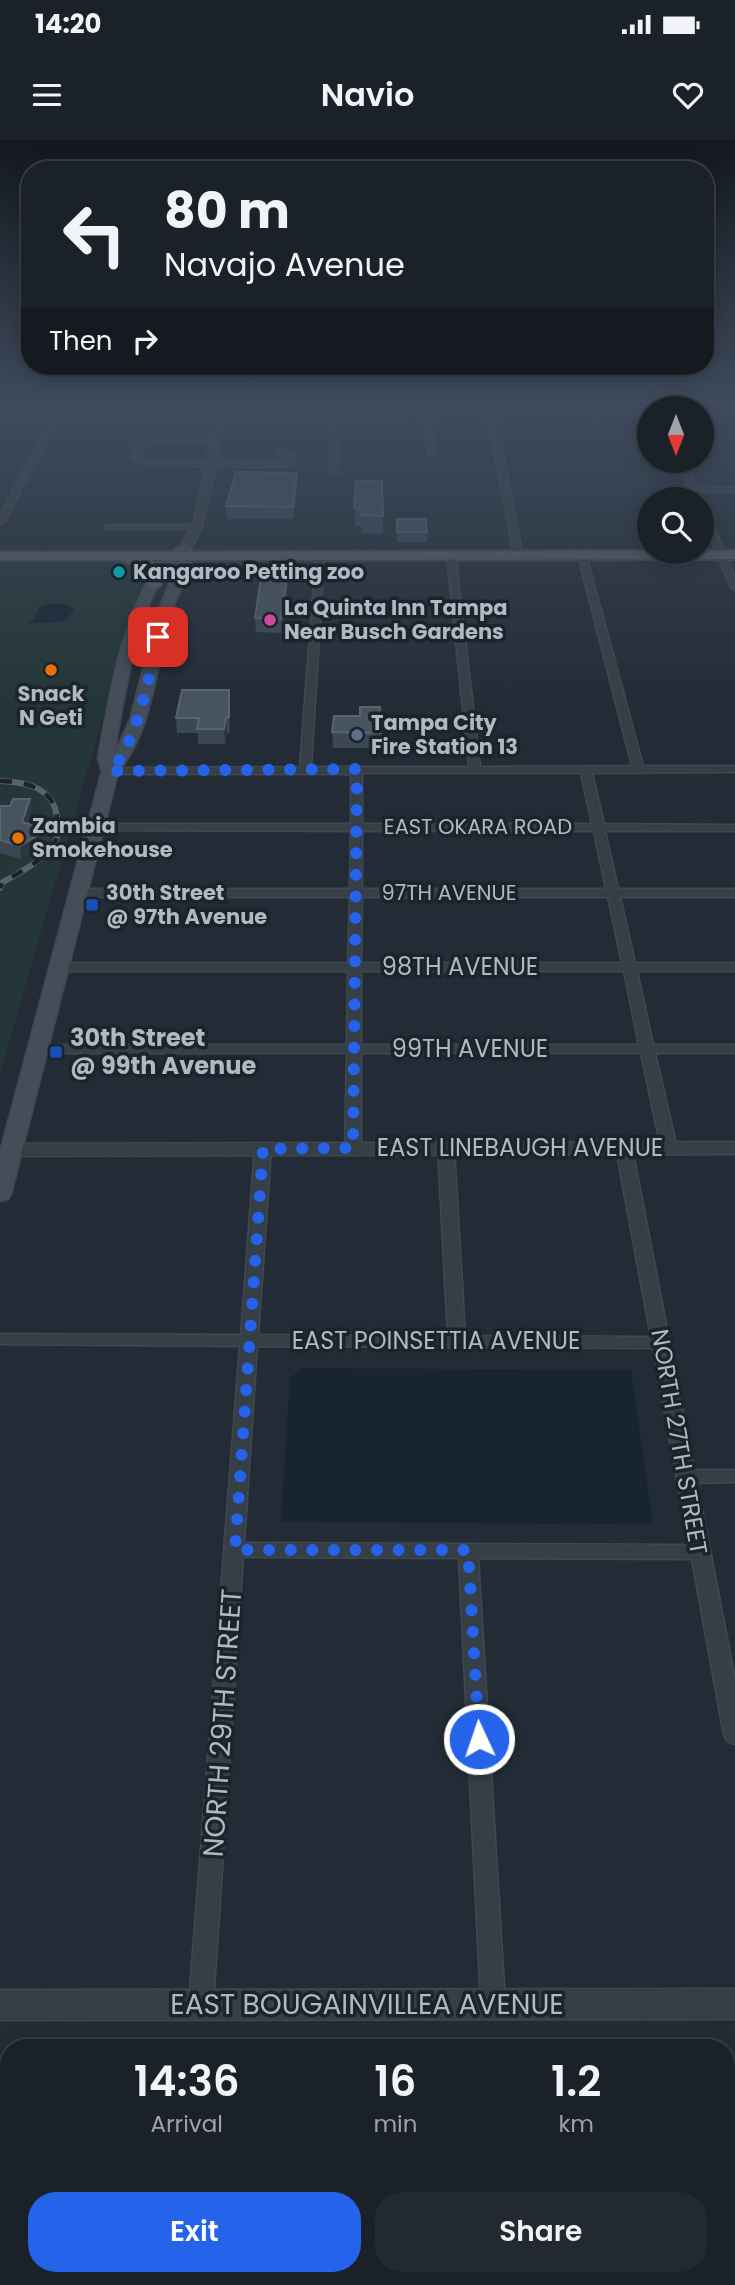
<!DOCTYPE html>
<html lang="en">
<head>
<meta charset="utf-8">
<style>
	:root { --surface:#1a2128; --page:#232930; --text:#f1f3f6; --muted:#9fa3a8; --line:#383e45; --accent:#2563eb }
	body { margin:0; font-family:Poppins,sans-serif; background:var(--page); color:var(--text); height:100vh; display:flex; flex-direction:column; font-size:26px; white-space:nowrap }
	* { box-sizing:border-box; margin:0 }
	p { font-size:23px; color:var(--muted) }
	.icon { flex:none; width:38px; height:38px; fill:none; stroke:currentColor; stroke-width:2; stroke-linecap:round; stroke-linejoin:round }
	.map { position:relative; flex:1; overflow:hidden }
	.side { position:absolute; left:0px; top:1899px; width:735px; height:247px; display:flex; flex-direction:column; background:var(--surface); border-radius:28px 28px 0 0; box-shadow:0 4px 18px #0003,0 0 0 2px var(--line) }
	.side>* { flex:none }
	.hud { position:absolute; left:21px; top:21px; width:693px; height:214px; border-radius:28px; box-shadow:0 4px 18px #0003,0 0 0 2px var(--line); background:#1a2128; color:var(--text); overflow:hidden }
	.needle { width:46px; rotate:180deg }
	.fabs { position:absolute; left:637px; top:256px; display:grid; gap:14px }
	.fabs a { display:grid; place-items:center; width:77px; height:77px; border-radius:50%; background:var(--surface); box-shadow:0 4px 18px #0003,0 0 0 2px var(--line); font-size:35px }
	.pin { position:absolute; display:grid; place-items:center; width:60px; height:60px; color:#fff; margin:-30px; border-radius:14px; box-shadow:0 4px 10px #0006 }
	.me { position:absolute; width:77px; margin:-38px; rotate:357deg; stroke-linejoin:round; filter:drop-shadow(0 0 5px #0008) }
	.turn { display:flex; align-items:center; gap:24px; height:147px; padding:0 28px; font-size:32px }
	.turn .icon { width:91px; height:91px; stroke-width:2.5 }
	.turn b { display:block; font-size:49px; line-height:60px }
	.then { display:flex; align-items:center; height:66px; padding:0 28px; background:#0003; gap:14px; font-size:26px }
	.eta { display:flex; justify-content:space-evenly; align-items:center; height:119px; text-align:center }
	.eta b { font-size:42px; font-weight:600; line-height:49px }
	.action { display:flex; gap:14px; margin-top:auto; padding:14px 28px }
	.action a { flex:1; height:80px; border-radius:28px; background:var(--accent); color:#fff; font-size:28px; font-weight:600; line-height:80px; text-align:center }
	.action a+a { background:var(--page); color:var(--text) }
	.status { display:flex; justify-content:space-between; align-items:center; height:49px; padding:0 35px; background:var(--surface); direction:ltr }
	.status svg { height:19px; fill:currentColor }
	header { display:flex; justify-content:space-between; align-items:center; height:91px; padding:0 28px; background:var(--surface); font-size:32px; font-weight:600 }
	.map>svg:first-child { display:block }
</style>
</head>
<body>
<div class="status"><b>14:20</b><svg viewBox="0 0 49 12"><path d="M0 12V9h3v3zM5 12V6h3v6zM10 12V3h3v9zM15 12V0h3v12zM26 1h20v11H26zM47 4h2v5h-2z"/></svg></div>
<header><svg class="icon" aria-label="menu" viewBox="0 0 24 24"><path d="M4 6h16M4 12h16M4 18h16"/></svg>Navio<svg class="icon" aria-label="heart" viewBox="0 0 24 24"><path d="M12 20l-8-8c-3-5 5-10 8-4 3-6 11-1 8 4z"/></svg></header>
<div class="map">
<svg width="735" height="2145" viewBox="0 0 735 2145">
	<rect width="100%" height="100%" fill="#232c36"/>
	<!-- green -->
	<path fill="#243637" d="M 467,262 L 735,262 L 735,274 L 702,274 L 702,268 L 649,268 L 649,274 L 469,274 Z
		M 0,420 L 124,420 L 142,426 L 145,430 L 0,934 Z"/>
	<!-- water -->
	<path fill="#172432" d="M 48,464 L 65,464 L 75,470 L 62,482 L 28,483 L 34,479 L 39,467 Z
		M 303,1228 L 631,1230 L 653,1384 L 281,1382 L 290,1238 Z"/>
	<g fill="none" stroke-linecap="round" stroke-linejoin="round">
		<defs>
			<path id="minor" d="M 134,262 L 140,262 L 132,276 L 128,274 Z
				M 220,262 L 226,262 L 224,274 L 220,276 L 216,274 Z
				M 299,262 L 305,262 L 304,275 L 298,274 Z
				M 379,262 L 385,262 L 384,276 L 378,275 Z
				M 461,262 L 467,262 L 468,275 L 462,274 Z
				M 336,272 L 340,274 L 338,333 L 334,335 L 330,333 L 332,274 Z
				M 491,272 L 495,274 L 521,409 L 517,412 L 513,409 L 487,274 Z
				M 54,273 L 60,274 L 4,382 L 0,384 L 0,374 Z
				M 428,273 L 432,275 L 436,314 L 432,316 L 428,314 L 424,275 Z
				M 610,273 L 649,273 L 649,277 L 608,276 Z
				M 702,273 L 735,273 L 735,277 L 702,277 Z
				M 214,296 L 217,300 L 147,302 L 140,318 L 153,322 L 285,321 L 287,317 L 275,311 L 279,309 L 295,316 L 291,325 L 279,327 L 153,326 L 132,319 L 139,301 L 143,298 Z
				M 676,320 L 684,320 L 696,347 L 735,348 L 735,352 L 698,351 L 702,359 L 694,359 Z
				M 702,367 L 706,369 L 735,437 L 735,450 L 731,447 L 702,378 Z
				M 108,385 L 195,385 L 199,387 L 195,389 L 105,389 L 104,387 Z
				M 320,412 L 324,415 L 311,627 L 469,627 L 447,415 L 451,412 L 455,415 L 480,627 L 632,626 L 578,415 L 582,412 L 586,415 L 643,626 L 735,626 L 735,632 L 592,633 L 604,684 L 735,685 L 735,691 L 605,691 L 618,749 L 735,749 L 735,757 L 620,757 L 635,823 L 735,823 L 735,831 L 637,831 L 653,905 L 735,905 L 735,913 L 655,913 L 677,1008 L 674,1011 L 669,1013 L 661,1008 L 641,913 L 361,913 L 361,1008 L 353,1013 L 345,1008 L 347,913 L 38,913 L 31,909 L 38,905 L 347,905 L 348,831 L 59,831 L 52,827 L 59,823 L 348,823 L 350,757 L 78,757 L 72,753 L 78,749 L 350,749 L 351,691 L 95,690 L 89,687 L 95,684 L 351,684 L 351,634 L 110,634 L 105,631 L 110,628 L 300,627 L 316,415 ZM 362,633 L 581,633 L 592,684 L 362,684 ZM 362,691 L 594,691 L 606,749 L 362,749 ZM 362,757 L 608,757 L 622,823 L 361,823 ZM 361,831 L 624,831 L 639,905 L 361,905 Z
				M 446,1003 L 454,1008 L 465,1196 L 651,1197 L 616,1008 L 624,1003 L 632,1008 L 694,1330 L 735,1330 L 735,1342 L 697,1343 L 735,1540 L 735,1604 L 727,1601 L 724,1595 L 692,1419 L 478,1418 L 505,1863 L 502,1871 L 493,1874 L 484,1871 L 481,1863 L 459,1418 L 243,1417 L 213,1863 L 210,1871 L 201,1874 L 192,1871 L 189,1863 L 240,1206 L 0,1204 L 0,1194 L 241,1195 L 255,1009 L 263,1004 L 271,1009 L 258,1195 L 448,1196 L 438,1008 ZM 257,1206 L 653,1208 L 689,1405 L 244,1403 Z"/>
			<path id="tertiary" d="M 690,262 L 713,262 L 687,268 L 661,268 Z
				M 649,267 L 651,268 L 649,273 L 588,278 L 224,277 C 219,302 207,402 186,411 L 180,408 L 195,378 L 215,277 L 0,277 L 0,271 L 588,272 Z
				M 735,1002 L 735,1014 L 12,1016 L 5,1014 L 2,1010 L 5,1006 L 12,1004 Z
				M 735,1849 L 735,1879 L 0,1880 L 0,1850 Z"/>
			<path id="secondary" d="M 186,404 L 192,408 C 193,432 177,452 171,474 C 155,527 154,588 118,632 L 11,1054 L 8,1059 L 0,1061 L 0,1012 L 102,631 L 98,619 C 107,566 129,422 186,404 ZM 180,417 L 157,474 L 130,580 L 114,615 C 122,567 140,445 180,417 Z"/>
			<path id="primary" d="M 735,411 L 735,419 L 151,420 L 159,426 L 161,445 L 154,449 L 147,445 L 145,428 L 119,420 L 0,420 L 0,412 Z"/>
		</defs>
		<!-- minor casing -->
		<use href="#minor" stroke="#3f4750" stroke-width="3"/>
		<!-- tertiary casing -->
		<use href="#tertiary" stroke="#3f4750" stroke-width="3"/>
		<!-- secondary casing -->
		<use href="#secondary" stroke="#3f4750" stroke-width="3"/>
		<!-- primary casing -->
		<use href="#primary" stroke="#3f4750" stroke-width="4"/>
		<!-- minor -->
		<use href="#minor" fill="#363e46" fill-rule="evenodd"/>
		<!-- tertiary -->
		<use href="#tertiary" fill="#363e46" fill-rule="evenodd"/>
		<!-- secondary -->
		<use href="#secondary" fill="#444e59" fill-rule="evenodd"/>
		<!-- primary -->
		<use href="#primary" fill="#545d66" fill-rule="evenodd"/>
		<defs>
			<path id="rail" d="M 0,641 C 26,642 53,647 57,677 C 59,689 59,698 51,708 C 39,723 20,732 3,742 L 0,748"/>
		</defs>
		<!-- rail casing -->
		<use href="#rail" stroke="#58626d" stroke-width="6"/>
		<!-- rail -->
		<use href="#rail" stroke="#1b232b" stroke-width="4.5" stroke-dasharray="12" stroke-linecap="butt"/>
	</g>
	<!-- wall -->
	<path fill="#3b4752" d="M 356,341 L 383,376 L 383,394 L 362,393 L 362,387 L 355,386 Z
		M 298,345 L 293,379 L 227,379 L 226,366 Z
		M 397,379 L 427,392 L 427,402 L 397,402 Z
		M 288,444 L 282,493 L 256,492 L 255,478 Z
		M 229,550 L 230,593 L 227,593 L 225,604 L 198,604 L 198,593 L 177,593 L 176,578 Z
		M 332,592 L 381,593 L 381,608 L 333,608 Z
		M 30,659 L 31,672 L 27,684 L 48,689 L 50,702 L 21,719 L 0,713 L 0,666 L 10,666 Z"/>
	<!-- shaded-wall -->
	<path fill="#2c3741" d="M 297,333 L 298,345 L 293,379 L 293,367 Z
		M 288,431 L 288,444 L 282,493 L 281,479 Z
		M 226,577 L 227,593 L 225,604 L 224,589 Z
		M 30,659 L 31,672 L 23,695 L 22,682 Z
		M 48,689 L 50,702 L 21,719 L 20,706 Z"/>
	<!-- building -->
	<path fill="#47535e" stroke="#58636e" stroke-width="2" d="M 236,332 L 297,333 L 293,367 L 226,366 Z
		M 356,341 L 382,341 L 383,376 L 361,375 L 362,370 L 354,368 Z
		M 397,379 L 426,379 L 427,392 L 397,392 Z
		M 262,430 L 288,431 L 281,479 L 255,478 Z
		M 182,550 L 229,550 L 229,577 L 226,577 L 224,589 L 197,589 L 199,578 L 176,578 Z
		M 360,567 L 380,567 L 381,593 L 332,592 L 334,576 L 360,576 Z
		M 13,659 L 30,659 L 22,682 L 48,689 L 20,706 L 0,700 L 0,666 L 10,666 Z"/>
	<!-- sky -->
	<linearGradient id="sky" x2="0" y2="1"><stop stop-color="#13181e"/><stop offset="0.47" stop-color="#3f4b5d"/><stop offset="1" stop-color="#3f4b5d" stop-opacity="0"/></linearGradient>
	<rect width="735" height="562" fill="url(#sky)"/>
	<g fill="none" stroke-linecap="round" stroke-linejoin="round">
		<!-- route -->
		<path stroke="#2563eb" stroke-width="12" stroke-dasharray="0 21.6" d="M 158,497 C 151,531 135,609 110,631 L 357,629 L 353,1008 L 263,1009 L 235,1410 L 468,1410 L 479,1599"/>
	</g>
	<!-- markers -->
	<circle fill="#0f9aa8" stroke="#1b232b" stroke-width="2.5" cx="119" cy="432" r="7"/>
	<circle fill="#d1479c" stroke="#1b232b" stroke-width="2.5" cx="270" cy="480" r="7"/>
	<g fill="#e8710a" stroke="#1b232b" stroke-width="2.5">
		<circle cx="51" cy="530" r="7"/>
		<circle cx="18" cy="698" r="7"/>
	</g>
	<circle fill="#5c6f8a" stroke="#1b232b" stroke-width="2.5" cx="357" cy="595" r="7"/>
	<g fill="#1a4fb4" stroke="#1b232b" stroke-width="2.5">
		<rect x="85" y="758" width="14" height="14" rx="3.5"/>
		<rect x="49" y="905" width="14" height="14" rx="3.5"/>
	</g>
	<g text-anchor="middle" stroke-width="7" stroke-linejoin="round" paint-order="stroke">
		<!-- far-poi labels -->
		<g font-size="21" font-weight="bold" fill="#b0b9c3" stroke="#1b232b" text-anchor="start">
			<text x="133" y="439">Kangaroo Petting zoo</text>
			<text x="284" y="475">La Quinta Inn Tampa<tspan x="284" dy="24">Near Busch Gardens</tspan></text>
			<text x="51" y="561" text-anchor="middle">Snack<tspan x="51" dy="24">N Geti</tspan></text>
			<text x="371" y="590">Tampa City<tspan x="371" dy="24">Fire Station 13</tspan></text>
			<text x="32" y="693">Zambia<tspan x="32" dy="24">Smokehouse</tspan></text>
			<text x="106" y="760">30th Street<tspan x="106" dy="24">@ 97th Avenue</tspan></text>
		</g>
		<!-- far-street labels -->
		<g font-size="21" fill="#b0b9c3" stroke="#1b232b">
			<text x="478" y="694">EAST OKARA ROAD</text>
			<text x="449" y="760">97TH AVENUE</text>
		</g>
		<!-- street labels -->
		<g font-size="24" fill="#b0b9c3" stroke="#1b232b">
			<text x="460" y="835">98TH AVENUE</text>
			<text x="470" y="917">99TH AVENUE</text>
			<text x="520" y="1016">EAST LINEBAUGH AVENUE</text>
			<text x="436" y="1209">EAST POINSETTIA AVENUE</text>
			<text transform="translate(679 1302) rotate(80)" y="8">NORTH 27TH STREET</text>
		</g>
		<!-- poi labels -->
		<g font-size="24" font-weight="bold" fill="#b0b9c3" stroke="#1b232b" text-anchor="start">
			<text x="70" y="906">30th Street<tspan x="70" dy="28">@ 99th Avenue</tspan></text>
		</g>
		<!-- near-street labels -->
		<g font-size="28" fill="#b0b9c3" stroke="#1b232b">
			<text transform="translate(222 1583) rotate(-86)" y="10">NORTH 29TH STREET</text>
			<text x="367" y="1874">EAST BOUGAINVILLEA AVENUE</text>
		</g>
	</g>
</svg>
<div class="fabs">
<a><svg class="needle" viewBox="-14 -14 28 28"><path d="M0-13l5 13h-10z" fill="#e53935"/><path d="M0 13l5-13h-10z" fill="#9fa3a8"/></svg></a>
<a><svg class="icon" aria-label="search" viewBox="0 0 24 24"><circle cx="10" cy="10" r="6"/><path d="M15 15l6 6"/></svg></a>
</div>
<div class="pin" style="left:158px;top:497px;background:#d93025"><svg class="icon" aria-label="arrive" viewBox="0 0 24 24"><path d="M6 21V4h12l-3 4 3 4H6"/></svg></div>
<svg class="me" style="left:479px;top:1599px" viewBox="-20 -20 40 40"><circle r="17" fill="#2563eb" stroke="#fff" stroke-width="3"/><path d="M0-11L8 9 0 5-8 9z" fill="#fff"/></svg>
<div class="hud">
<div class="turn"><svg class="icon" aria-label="left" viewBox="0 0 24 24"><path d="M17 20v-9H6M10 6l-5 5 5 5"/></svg><div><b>80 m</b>Navajo Avenue</div></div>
<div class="then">Then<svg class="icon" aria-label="right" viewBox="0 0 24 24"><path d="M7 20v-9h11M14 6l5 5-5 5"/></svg></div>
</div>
<section class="side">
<div class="eta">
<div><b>14:36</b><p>Arrival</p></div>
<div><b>16</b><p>min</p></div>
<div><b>1.2</b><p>km</p></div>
</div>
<div class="action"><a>Exit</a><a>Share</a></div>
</section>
</div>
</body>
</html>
